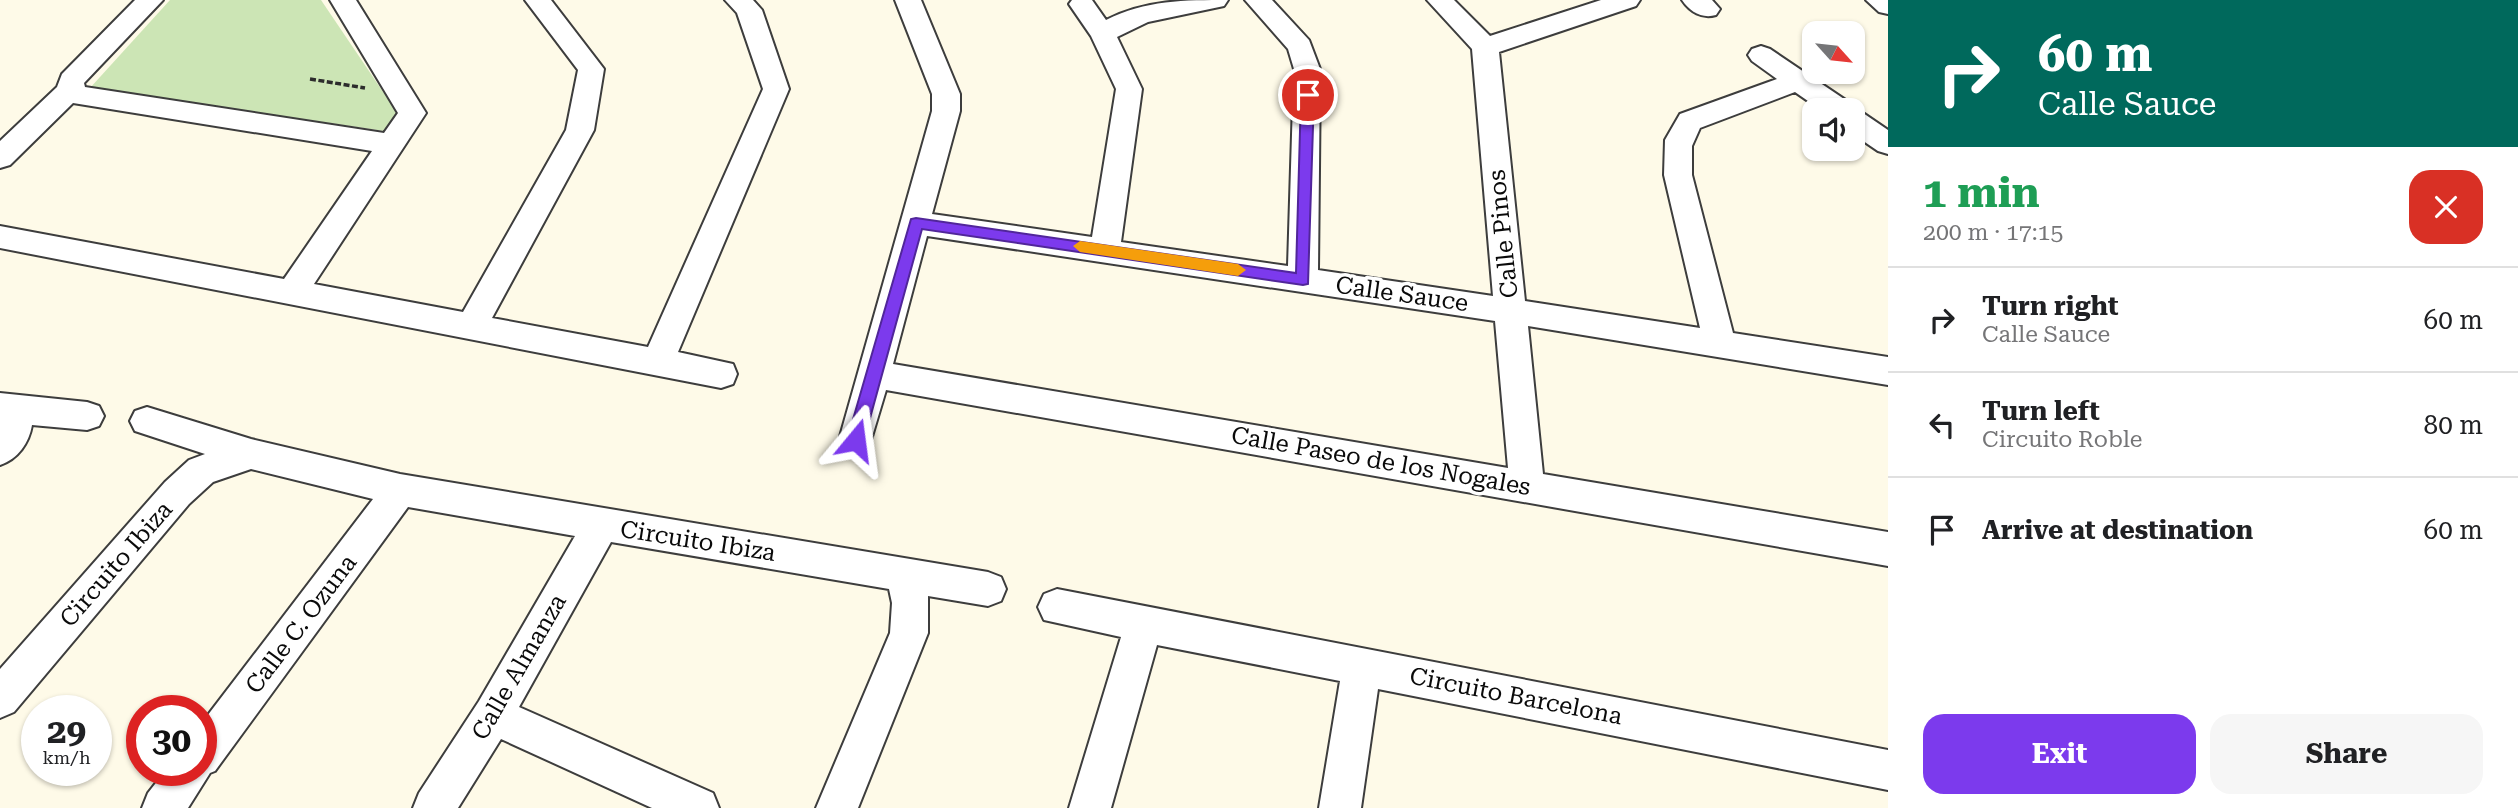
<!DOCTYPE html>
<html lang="en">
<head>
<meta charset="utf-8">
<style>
	:root { --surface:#fff; --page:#f6f6f6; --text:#202124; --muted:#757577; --line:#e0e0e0; --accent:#7c3aed }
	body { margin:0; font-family:"Roboto Serif",serif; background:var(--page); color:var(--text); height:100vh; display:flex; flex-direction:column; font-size:26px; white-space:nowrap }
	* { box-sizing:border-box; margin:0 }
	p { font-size:23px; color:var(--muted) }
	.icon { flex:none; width:38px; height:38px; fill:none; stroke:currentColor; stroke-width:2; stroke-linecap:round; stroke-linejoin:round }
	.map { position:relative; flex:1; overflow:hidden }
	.details { display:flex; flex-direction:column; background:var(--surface); width:630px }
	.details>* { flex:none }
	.top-card { background:#00695c; color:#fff; overflow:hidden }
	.needle { width:46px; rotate:117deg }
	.tools { position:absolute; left:1802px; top:21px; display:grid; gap:14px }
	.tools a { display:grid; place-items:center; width:63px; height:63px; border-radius:14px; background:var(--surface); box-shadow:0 2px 5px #0004; font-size:35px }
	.speed { position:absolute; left:21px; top:695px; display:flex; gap:14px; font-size:35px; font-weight:700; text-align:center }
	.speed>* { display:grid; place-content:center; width:91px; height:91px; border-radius:50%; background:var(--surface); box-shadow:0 2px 5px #0004; line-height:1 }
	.speed small { font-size:18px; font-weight:400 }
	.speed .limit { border:10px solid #d22; background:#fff; color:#111 }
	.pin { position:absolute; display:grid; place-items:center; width:60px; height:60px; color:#fff; margin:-30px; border:4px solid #fff; border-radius:50%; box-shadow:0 2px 7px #0007 }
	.me { position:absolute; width:77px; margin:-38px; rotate:16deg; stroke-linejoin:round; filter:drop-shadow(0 0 5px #0008) }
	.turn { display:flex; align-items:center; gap:24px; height:147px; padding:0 35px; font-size:32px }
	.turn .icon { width:91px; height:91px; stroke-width:2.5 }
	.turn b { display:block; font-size:49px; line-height:60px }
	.round { display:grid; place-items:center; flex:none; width:74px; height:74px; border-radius:21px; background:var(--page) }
	.summary { display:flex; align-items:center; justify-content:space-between; height:119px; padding:0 35px }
	h1 { font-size:42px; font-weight:700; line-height:52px; color:#1e9e55 }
	.cta { display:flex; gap:14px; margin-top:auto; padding:14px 35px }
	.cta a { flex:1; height:80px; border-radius:21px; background:var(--accent); color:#fff; font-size:28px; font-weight:700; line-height:80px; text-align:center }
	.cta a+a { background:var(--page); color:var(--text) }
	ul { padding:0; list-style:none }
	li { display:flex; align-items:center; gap:21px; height:105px; padding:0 35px; border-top:2px solid var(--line) }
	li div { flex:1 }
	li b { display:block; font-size:26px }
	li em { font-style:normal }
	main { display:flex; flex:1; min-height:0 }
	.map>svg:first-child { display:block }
</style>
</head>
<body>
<main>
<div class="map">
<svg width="1888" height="808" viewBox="0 0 1888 808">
	<rect width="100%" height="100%" fill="#fefae8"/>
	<!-- green -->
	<path fill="#cce5b5" d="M 170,0 L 321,0 L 400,117 L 391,132 L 90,88 Z"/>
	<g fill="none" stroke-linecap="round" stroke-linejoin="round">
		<defs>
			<path id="minor" d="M 135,0 L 163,0 L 84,83 L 85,87 L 384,133 L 398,113 L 330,0 L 356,0 L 426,113 L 314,284 L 463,312 L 566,130 L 578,70 L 525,0 L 551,0 L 604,69 L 594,130 L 492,318 L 648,347 L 763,89 L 737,13 L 725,0 L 753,0 L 762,10 L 789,89 L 678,352 L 733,364 L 737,374 L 733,384 L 721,388 L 0,248 L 0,226 L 284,279 L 372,151 L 73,103 L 10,165 L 0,168 L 0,141 L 57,87 L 62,74 Z
				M 895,0 L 921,0 L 960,94 L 960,111 L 932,214 L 1092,237 L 1116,89 L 1091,36 L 1069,4 L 1072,0 L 1092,0 L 1106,20 C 1145,0 1185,0 1228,0 L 1224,6 L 1148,22 L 1117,37 L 1142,89 L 1121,242 L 1288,266 L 1294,69 L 1288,49 L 1245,0 L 1272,0 L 1309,40 L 1320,69 L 1318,270 L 1493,296 L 1472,49 L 1427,0 L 1454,0 L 1490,36 L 1601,0 L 1640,0 L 1636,6 L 1499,52 L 1525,301 L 1700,328 L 1664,175 L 1665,140 L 1680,114 L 1777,79 L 1752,61 L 1748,55 L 1752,49 L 1761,46 L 1770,49 L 1850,103 L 1853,110 L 1863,113 L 1888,130 L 1888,154 L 1878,151 L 1853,134 L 1853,110 L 1821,110 L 1795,92 L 1700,128 L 1692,146 L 1692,175 L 1733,333 L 1888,357 L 1888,385 L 1528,326 L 1543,474 L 1888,532 L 1888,566 L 886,390 L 868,450 L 856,455 L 844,450 L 839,440 L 932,111 L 932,94 ZM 927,236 L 1495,321 L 1508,468 L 893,364 Z
				M 1682,0 L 1712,0 L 1720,9 L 1716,15 C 1702,19 1690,12 1682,0 Z
				M 1866,0 L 1888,0 L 1888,14 L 1879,12 Z
				M 0,393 L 87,402 L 99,406 L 104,416 L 99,426 L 87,430 L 32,425 C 29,443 18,459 0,465 Z
				M 147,407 L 251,439 L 400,474 L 988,572 L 1001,577 L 1006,589 L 1001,601 L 988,606 L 928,596 L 928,633 L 858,808 L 816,808 L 890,633 L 892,603 L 889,589 L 611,542 L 519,707 L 713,793 L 719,808 L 652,808 L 501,739 L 458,808 L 413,808 L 419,793 L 479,701 L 575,536 L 408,507 L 215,771 L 210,773 L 188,808 L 142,808 L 148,793 L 166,770 L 201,770 L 201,724 L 373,499 L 251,469 L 213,482 L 189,504 L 14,712 L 0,718 L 0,669 L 165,482 L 189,460 L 205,454 L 135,431 L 130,421 L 135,411 Z
				M 1057,589 L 1888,750 L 1888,790 L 1378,689 L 1361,808 L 1319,808 L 1340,681 L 1157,645 L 1111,808 L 1069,808 L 1121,637 L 1044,620 L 1038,607 L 1044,594 Z"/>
		</defs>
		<!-- minor casing -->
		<use href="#minor" stroke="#3d3d3d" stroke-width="4"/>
		<!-- path -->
		<path stroke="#2c2c2c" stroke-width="3.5" stroke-dasharray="6 2.5" stroke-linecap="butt" d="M 310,79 L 365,88"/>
		<!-- minor -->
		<use href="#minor" fill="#fff" fill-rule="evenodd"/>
	</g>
	<!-- route -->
	<path fill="#7c3aed" stroke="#51269a" stroke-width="2" d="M 1308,91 L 1314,95 L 1308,284 L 1303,285 L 922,229 L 864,440 L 861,445 L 850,445 L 847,440 L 911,219 L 916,218 L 1296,273 L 1301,95 Z"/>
	<!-- slow -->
	<path fill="#f59e0b" d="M 1080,241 L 1238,264 L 1246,270 L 1238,276 L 1080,252 L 1073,246 Z"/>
	<g text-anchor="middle" stroke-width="7" stroke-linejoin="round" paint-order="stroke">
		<!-- street labels -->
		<g font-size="24" fill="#0a0a0a" stroke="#fff">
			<text transform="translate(1503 234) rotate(-96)" y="8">Calle Pinos</text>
			<text transform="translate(1402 294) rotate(8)" y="8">Calle Sauce</text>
			<text transform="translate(1381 461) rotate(10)" y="8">Calle Paseo de los Nogales</text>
			<text transform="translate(698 541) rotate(9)" y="8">Circuito Ibiza</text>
			<text transform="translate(116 564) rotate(-49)" y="8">Circuito Ibiza</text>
			<text transform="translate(301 624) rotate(-53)" y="8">Calle C. Ozuna</text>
			<text transform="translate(519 667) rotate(-60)" y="8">Calle Almanza</text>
			<text transform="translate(1516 696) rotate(11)" y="8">Circuito Barcelona</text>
		</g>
	</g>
</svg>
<div class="tools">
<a><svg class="needle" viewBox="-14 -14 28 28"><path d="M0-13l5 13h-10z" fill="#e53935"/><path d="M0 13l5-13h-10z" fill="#757577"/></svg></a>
<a><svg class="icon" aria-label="sound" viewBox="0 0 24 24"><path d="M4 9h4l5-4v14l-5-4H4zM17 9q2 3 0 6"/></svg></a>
</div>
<div class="speed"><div>29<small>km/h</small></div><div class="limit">30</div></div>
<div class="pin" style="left:1308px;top:95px;background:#d93025"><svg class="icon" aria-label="arrive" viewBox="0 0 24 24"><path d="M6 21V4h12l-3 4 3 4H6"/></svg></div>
<svg class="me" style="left:856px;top:440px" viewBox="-20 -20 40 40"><path d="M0-17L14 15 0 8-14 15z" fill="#7c3aed" stroke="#fff" stroke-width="4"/></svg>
</div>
<section class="details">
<div class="top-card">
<div class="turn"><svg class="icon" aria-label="right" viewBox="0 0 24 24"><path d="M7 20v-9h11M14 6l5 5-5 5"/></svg><div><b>60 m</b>Calle Sauce</div></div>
</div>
<div class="summary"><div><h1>1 min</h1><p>200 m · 17:15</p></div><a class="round" style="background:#d93025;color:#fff"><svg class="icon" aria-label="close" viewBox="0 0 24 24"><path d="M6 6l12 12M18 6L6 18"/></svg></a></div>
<ul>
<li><svg class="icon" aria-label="right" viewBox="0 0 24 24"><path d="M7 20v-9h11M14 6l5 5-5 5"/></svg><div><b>Turn right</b><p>Calle Sauce</p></div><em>60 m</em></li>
<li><svg class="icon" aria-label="left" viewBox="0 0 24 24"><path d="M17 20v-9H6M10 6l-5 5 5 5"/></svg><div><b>Turn left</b><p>Circuito Roble</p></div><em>80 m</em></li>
<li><svg class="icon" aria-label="arrive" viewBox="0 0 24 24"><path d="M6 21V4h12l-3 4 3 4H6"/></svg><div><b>Arrive at destination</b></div><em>60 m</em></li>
</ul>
<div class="cta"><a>Exit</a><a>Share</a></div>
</section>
</main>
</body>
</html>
